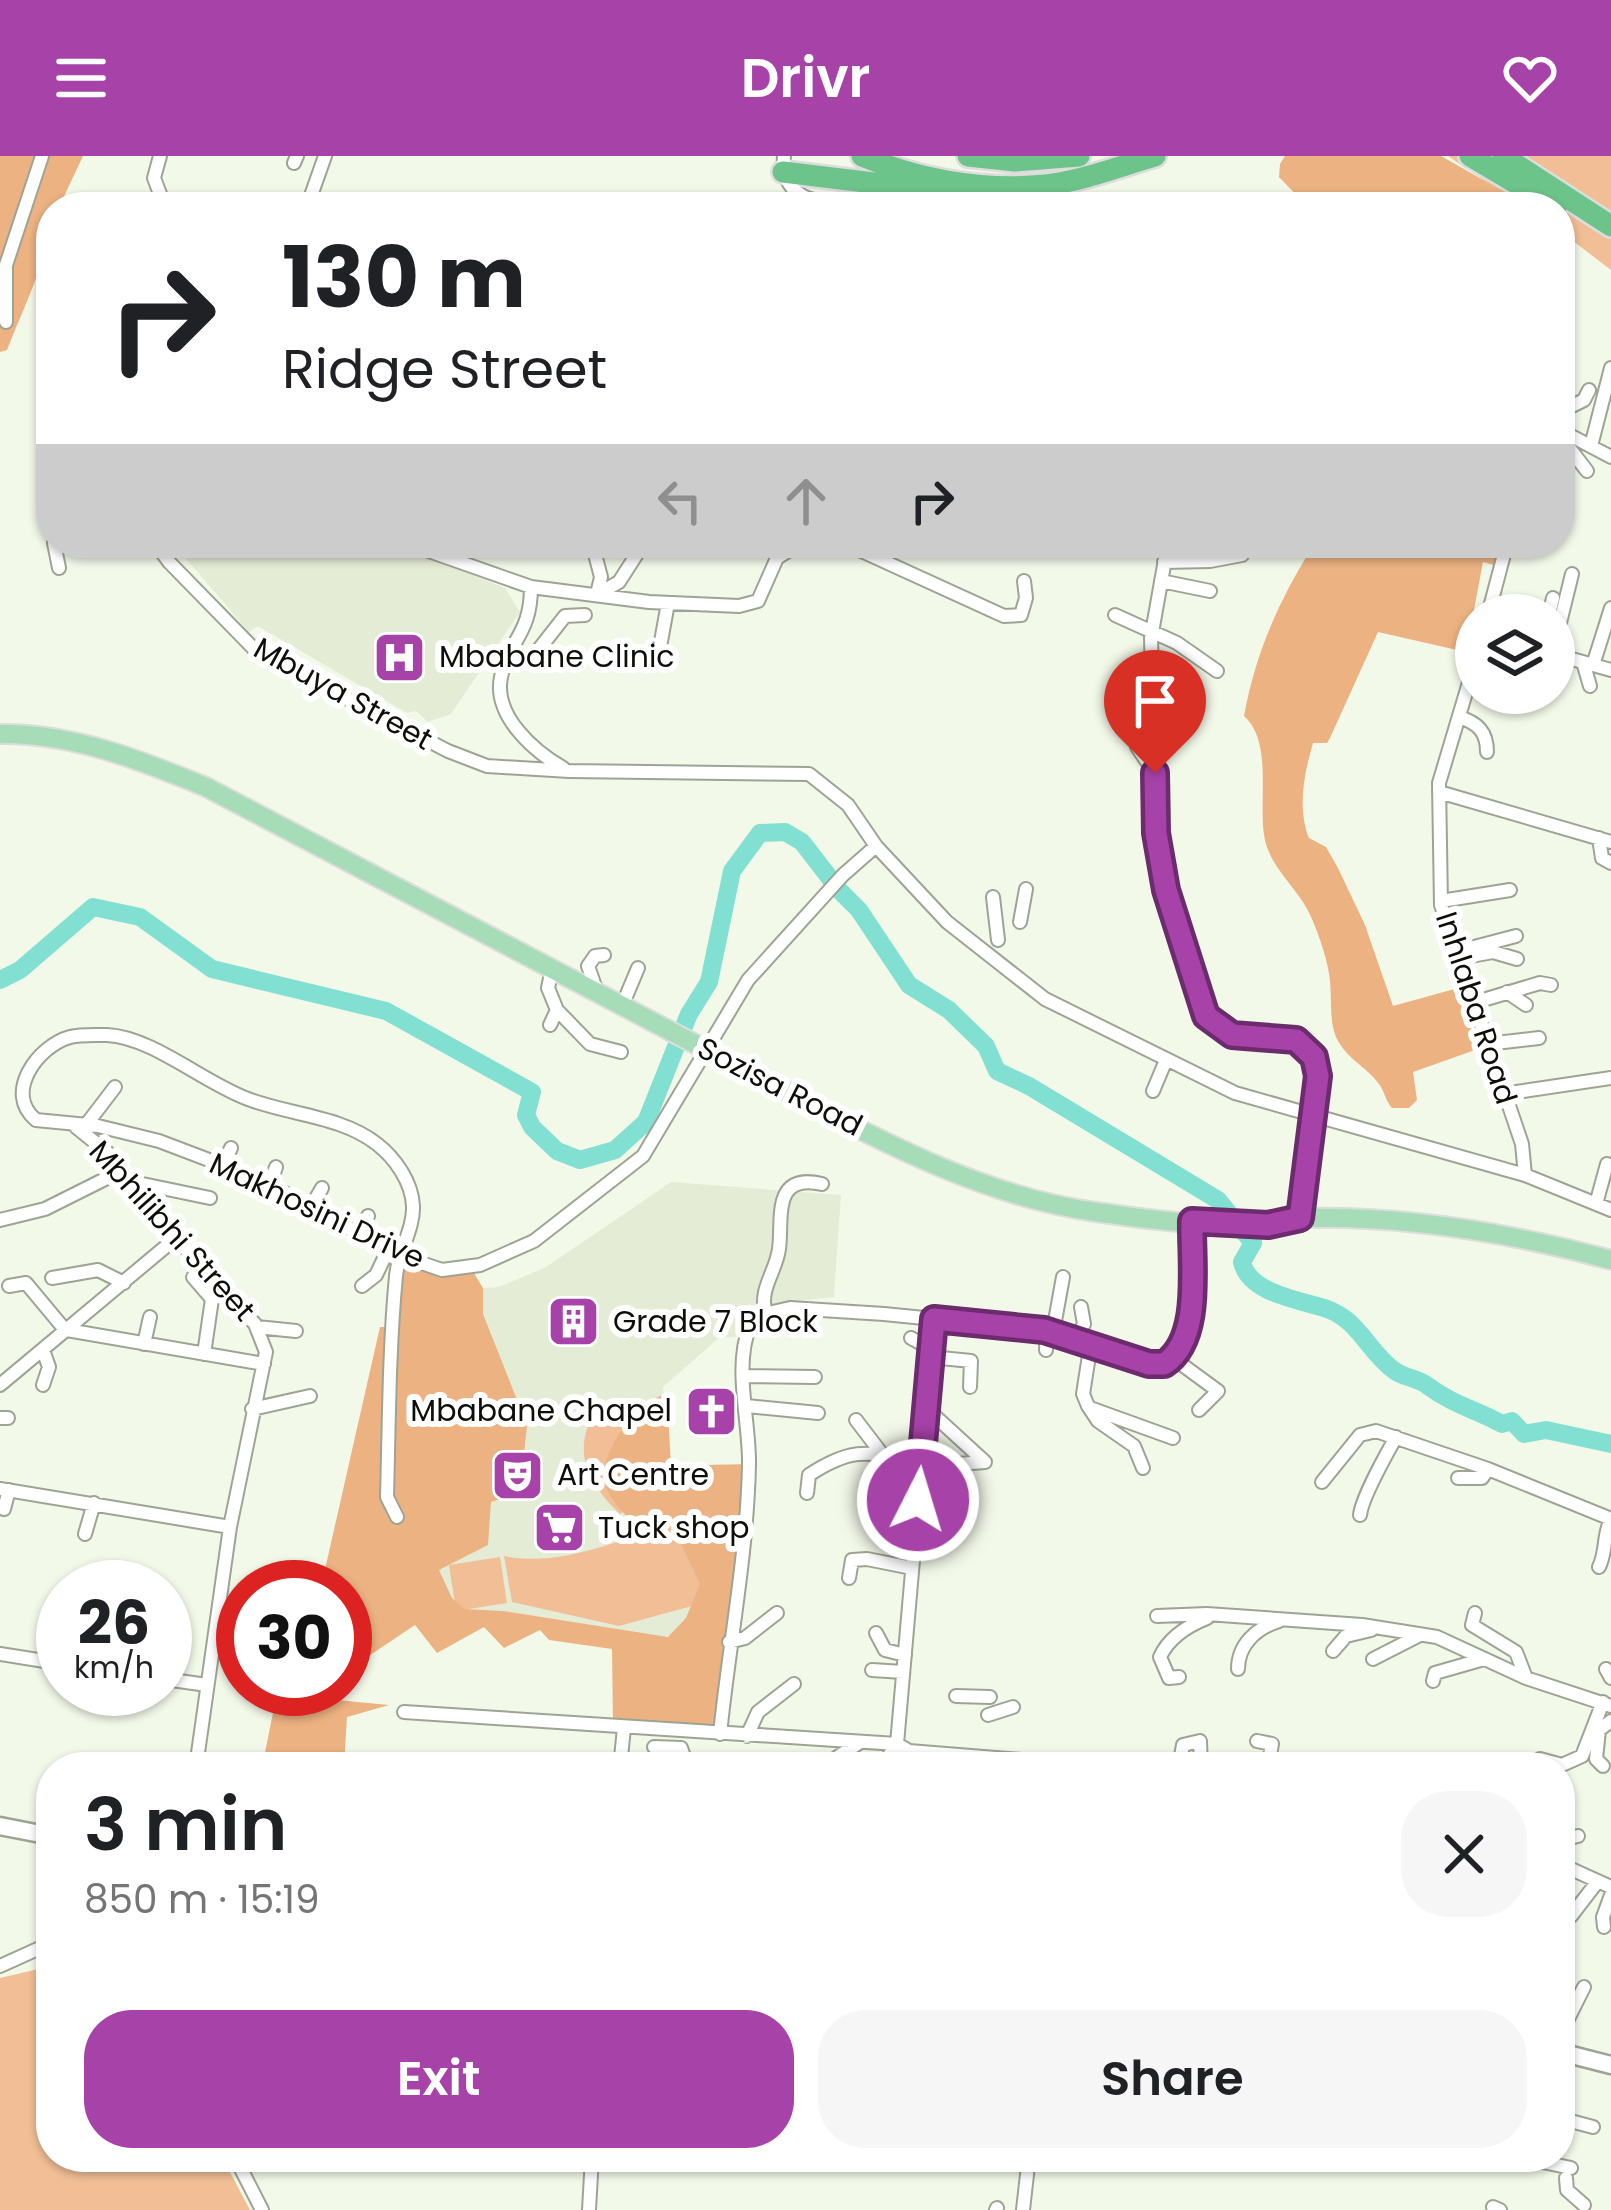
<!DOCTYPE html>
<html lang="en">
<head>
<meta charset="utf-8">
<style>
	:root { --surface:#fff; --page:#f6f6f6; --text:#202124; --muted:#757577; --accent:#a642a8 }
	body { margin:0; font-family:Poppins,sans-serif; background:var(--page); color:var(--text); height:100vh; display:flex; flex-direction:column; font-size:45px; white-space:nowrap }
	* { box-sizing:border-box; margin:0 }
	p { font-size:39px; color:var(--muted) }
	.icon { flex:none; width:66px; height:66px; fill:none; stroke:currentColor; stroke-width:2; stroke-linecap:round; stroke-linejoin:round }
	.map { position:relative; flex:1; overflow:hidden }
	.sheet { position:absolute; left:36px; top:1596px; width:1539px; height:420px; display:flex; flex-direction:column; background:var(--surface); border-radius:48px; box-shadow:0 3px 9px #0004 }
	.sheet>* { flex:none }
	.hud { position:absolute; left:36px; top:36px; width:1539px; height:366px; border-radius:48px; box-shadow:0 3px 9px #0004; background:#fff; color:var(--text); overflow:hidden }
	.fabs { position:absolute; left:1455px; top:438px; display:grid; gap:24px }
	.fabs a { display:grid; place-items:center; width:120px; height:120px; border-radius:50%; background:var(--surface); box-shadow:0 3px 9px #0004; font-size:60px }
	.speed { position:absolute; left:36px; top:1404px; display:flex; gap:24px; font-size:60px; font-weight:700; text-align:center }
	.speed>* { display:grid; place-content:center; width:156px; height:156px; border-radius:50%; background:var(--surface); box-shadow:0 3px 9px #0004; line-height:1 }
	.speed small { font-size:30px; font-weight:400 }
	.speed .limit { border:18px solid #d22; background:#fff; color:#111 }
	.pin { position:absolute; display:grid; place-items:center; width:102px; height:102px; color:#fff; margin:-123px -51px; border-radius:50% 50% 50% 0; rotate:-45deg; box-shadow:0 0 12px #0007 }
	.pin .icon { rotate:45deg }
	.me { position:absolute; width:132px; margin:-66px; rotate:5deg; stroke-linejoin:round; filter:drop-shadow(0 0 9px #0008) }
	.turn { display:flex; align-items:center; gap:42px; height:252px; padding:0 48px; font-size:54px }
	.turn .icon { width:156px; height:156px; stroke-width:2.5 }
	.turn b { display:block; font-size:84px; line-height:102px }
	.lanes { display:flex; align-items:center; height:114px; padding:0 48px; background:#0003; justify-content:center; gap:60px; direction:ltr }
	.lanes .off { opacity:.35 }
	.round { display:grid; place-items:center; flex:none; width:126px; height:126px; border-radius:48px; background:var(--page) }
	.headline { display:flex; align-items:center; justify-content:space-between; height:204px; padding:0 48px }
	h1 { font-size:72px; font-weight:600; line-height:90px }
	.action { display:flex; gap:24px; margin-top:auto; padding:24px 48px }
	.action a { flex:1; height:138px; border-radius:48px; background:var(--accent); color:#fff; font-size:48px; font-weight:600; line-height:138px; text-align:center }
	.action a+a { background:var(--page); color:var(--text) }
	header { display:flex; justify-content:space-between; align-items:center; height:156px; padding:0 48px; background:var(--accent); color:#fff; font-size:54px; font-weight:600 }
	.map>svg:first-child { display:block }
</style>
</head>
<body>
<header><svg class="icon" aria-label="menu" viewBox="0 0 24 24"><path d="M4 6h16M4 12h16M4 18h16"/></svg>Drivr<svg class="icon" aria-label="heart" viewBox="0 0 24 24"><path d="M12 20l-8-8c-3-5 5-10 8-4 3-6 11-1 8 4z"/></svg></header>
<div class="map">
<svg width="1611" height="2054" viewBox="0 0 1611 2054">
	<rect width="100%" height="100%" fill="#f3f9e9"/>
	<!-- built -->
	<path fill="#e5ecd6" d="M 183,387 L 394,387 L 505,432 L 520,456 L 451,558 L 428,566 L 416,555 L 407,557 L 258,470 L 249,476 L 176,391 Z
		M 671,1026 L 841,1039 L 834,1141 L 762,1149 L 739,1171 L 746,1180 L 719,1182 L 663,1231 L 671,1310 L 727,1308 L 721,1483 L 439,1470 L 439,1414 L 483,1132 L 499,1131 L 546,1111 Z"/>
	<!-- green -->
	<path fill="#f1be96" d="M 1448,0 L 1611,0 L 1611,114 L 1560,75 L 1560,51 L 1524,51 Z
		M 596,1253 L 626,1261 L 633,1349 L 620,1358 C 587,1326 571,1296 596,1253 Z
		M 676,1366 L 702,1429 L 692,1450 L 619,1470 L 512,1446 L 504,1400 C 561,1412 622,1383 676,1366 Z
		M 500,1401 L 507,1447 L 456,1455 L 449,1409 Z
		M 51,1810 L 51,2001 L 222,2001 L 250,2054 L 0,2054 L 0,1822 Z"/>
	<!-- forest -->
	<path fill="#ecb282" d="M 0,0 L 83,0 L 59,51 L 51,51 C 51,99 24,150 7,194 L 0,196 Z
		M 1285,0 L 1441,0 L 1531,51 L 1308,51 L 1279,21 L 1280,8 Z
		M 1315,387 L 1507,387 L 1497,410 L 1483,406 L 1466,496 L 1378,476 L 1330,582 L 1327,587 L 1313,587 C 1304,618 1297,652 1309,682 L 1326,691 L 1338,712 L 1365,769 L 1393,850 L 1458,832 L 1478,893 L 1413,916 L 1417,944 L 1409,952 L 1392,952 C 1385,944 1385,936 1379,928 C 1366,910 1346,903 1336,881 C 1329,864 1332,843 1330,825 C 1328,805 1320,782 1312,763 C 1301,735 1271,713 1265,684 C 1257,649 1274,586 1244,560 C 1256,495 1280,442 1315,387 Z
		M 398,1099 L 442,1114 L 469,1109 L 483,1132 L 483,1158 L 527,1269 L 520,1336 L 491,1346 L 488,1389 L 439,1414 L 452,1442 L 464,1453 L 503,1455 L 668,1481 L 686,1462 L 700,1428 L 673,1371 L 631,1365 C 621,1354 607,1340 604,1325 C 600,1295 638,1243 667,1238 L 671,1310 L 749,1308 L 720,1578 L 613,1571 L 612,1493 L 549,1484 L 540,1474 L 504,1492 L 484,1471 L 437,1497 L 415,1469 L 345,1516 L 345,1431 L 321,1431 L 380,1171 L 390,1171 Z
		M 297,1533 L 340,1533 L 337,1544 L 389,1549 L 347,1561 L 344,1611 L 262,1611 L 275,1547 L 293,1550 Z"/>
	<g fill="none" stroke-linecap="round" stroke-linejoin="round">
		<!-- river -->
		<path stroke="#82e0d3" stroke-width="18" d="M 0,824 L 20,814 L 93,751 L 140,761 L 212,813 L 386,855 L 532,936 L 526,959 L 532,971 L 557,995 L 580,1004 L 615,994 L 646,966 L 689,858 L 709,826 L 732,715 L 760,677 L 785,676 L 802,686 L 839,734 L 859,754 L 909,829 L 949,854 L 986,890 L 997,915 L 1029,930 L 1218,1044 L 1253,1087 L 1242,1106 C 1249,1138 1301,1144 1327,1153 C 1359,1164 1369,1197 1395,1215 C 1405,1222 1418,1222 1428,1230 C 1455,1250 1475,1253 1502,1268 L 1512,1265 L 1524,1278 L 1546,1274 L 1611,1288"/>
		<defs>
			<path id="minor" d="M 160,0 L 154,22 L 165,51
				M 784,0 C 779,55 840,47 880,51
				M 294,7 L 297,0
				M 307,51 L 325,0
				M 6,166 L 6,109 L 42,0
				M 1560,256 L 1584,244 L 1589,234
				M 1560,274 L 1611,301
				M 1566,277 L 1564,285 L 1587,315
				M 1591,290 L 1611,212
				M 51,341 L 46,342 L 51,367
				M 54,387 L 59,412
				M 155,387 L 169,406 L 257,496 L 448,595 L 487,610 L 569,615 L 809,618 L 848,649 L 876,690 L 947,766 L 1045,843 L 1235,937 L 1525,1019 L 1611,1054
				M 406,387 L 531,431 L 649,446 L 739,450 L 758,445 L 777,402 L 801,387
				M 592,387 L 601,421 L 597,438
				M 844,387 L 1004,460 L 1021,459 L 1026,442 L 1024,425
				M 1168,387 L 1151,482 L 1156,677 L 1166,734 L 1206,860 L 1232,879 L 1296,884 L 1314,901 L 1318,920 L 1300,1062
				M 1164,406 L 1210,405 L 1242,399
				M 1161,425 L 1210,435
				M 531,431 C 531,479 508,485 501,521 C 493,560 534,595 563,612
				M 598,438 L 619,426 L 644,387
				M 1115,459 L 1177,487 L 1217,515
				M 1488,459 L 1507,387
				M 1549,459 L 1553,442
				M 1554,491 L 1572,418
				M 1554,498 L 1611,514
				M 658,502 L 668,447
				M 1476,503 L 1439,627 L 1441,749 L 1522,988 L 1525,1019
				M 508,504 L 532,502 L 565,460 L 585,459
				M 1583,506 L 1590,530
				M 1593,509 L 1611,452
				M 1459,561 C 1478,567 1487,576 1487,596
				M 1137,591 L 1154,616
				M 1439,636 L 1611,686
				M 1599,682 L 1602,702 L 1611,707
				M 993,741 L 998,784
				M 1441,745 L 1510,734
				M 1020,766 L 1026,733
				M 1455,796 L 1516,780
				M 1471,800 L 1493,796 L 1517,803
				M 597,836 L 588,810 L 595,800 L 604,799
				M 1507,836 L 1526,849
				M 1473,847 L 1540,827 L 1551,829
				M 622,850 L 638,812
				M 557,854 L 590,888 L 621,896
				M 550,869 L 557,854 L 548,832 L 552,813
				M 1487,888 L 1539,882
				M 1153,935 L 1166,904
				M 1503,938 L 1611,922
				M 86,969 L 115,931
				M 76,971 L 107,996 L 176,1082 L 255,1168 L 266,1196 L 230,1371 L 196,1611
				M 223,1009 L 231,992
				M 133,1026 L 210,1042
				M 270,1029 L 276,1011
				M 1596,1048 L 1607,1008
				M 311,1051 L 322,1032
				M 0,1064 L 45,1053 L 121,1015
				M 358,1077 L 368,1060
				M 193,1121 L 212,1143 L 204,1198
				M 52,1122 L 98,1114 L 124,1127
				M 9,1130 L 26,1127 L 66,1175
				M 362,1130 L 376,1119 L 388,1094
				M 766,1158 C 758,1134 776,1116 779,1093 C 783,1064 771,1016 822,1028
				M 257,1171 L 296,1175
				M 67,1174 L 264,1208
				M 1053,1176 L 1063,1121
				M 911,1182 L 931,1193
				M 1076,1183 L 1084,1168 L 1081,1151
				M 1091,1187 L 1083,1238 L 1088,1250 L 1098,1265 L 1134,1290 L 1143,1312
				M 144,1188 L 150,1161
				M 43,1194 L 49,1211 L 43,1229
				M 1046,1194 L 1047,1175
				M 931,1201 L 971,1205 L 970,1231
				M 1173,1202 L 1218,1235 L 1199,1254
				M 745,1220 L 815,1221
				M 0,1229 L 176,1082
				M 747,1250 L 818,1257
				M 926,1252 L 985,1306
				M 1090,1252 L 1173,1282
				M 252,1253 L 310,1240
				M 0,1262 L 8,1262
				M 856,1264 L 882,1298
				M 1458,1322 L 1482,1322 L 1488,1313
				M 1322,1326 L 1360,1279 L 1376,1275 L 1488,1313 L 1611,1363
				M 0,1333 L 230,1371
				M 807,1337 L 809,1319 C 859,1286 874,1299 927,1307 C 946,1310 966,1307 985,1306
				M 4,1353 L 9,1334
				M 1360,1359 C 1362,1341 1386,1299 1396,1281
				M 397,1361 L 387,1341 C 389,1267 389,1193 396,1120 C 398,1096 414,1073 413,1050 C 412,1026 395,1002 377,988 C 341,960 290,959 248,943 C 204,927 152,881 107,879 C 95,879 82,878 70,881 C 38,890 3,937 36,964 L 98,970 L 159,985 L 259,1023 L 398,1099 L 442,1114 L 480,1109 L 534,1085 L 643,1000 L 748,824 L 843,719 L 876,690
				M 85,1378 L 94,1347
				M 915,1381 L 941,1383
				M 1599,1411 C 1607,1395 1603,1377 1611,1364
				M 849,1422 L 852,1404 L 867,1403 L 912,1412
				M 1475,1457 L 1472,1469 L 1516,1496 L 1526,1522
				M 1157,1460 L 1207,1458 L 1362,1469 L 1437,1481 L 1526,1522 L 1611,1550
				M 876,1477 L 885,1494 L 905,1499
				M 729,1486 L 745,1482 L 777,1457
				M 1333,1495 L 1346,1480 L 1371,1474
				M 0,1498 L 63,1508
				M 1373,1503 L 1420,1479
				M 1238,1513 C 1238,1489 1256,1472 1279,1465
				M 1606,1513 L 1611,1522
				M 872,1514 L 903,1516
				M 1179,1521 L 1169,1522 L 1160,1501 C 1169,1481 1187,1470 1207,1462
				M 165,1523 L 207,1529
				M 1433,1525 L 1435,1517 L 1484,1503
				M 956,1540 L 990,1541
				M 404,1556 L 897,1588 L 909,1595 L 1110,1611
				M 988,1559 L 1013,1551
				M 720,1578 C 729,1489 747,1400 749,1309 C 750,1266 733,1211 750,1170 L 764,1158 L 790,1152 L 884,1158 L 1044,1174 L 1149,1208 L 1164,1208 C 1203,1182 1191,1108 1192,1065
				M 747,1580 L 758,1556 L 794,1528
				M 1257,1585 L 1272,1588 L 1268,1611
				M 654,1591 L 681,1592 L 686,1606
				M 1540,1603 L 1562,1609 L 1582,1600 L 1603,1546
				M 1603,1610 L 1596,1603 L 1599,1574 L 1611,1565
				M 620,1611 L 624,1572
				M 831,1611 L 836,1602 L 859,1587
				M 881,1611 L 897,1588 L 934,1163
				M 1179,1611 L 1183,1589 L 1200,1585 L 1201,1611
				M 1458,1611 L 1459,1609
				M 1560,1684 L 1578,1680
				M 1560,1708 L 1611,1731
				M 1565,1762 L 1571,1760 L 1598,1725
				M 1604,1771 L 1603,1761 L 1611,1739
				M 0,1810 L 51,1787
				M 1560,1879 L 1584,1831
				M 1563,1963 L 1593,1971
				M 235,2001 L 262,2054
				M 1520,2001 L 1571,2012
				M 1566,2022 L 1567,2034 L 1584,2049
				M 1493,2051 L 1500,2054
				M 589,2054 L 592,2001
				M 996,2054 L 997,2052
				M 1023,2054 L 1029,2001"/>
			<path id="secondary" d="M 0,1670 L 51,1680
				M 1560,1896 L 1611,1909"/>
			<path id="primary" d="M 0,578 C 72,577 140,604 206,631 L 674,877
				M 726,904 C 843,963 963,1038 1096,1056 C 1141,1063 1225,1073 1269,1069 C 1281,1068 1292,1062 1305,1062 C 1409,1060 1511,1077 1611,1104"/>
			<path id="motorway" d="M 862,0 C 920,24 984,35 1046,29 C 1082,25 1121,10 1155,0
				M 968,0 L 1015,5 L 1079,0
				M 1470,0 L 1556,51
				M 1503,0 L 1611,70
				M 783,16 L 948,36"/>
		</defs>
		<!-- minor casing -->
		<use href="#minor" stroke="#9ea494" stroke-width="16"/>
		<!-- secondary casing -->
		<use href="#secondary" stroke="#9ea494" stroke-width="21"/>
		<!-- primary casing -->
		<use href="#primary" stroke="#ddd" stroke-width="22"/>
		<!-- motorway casing -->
		<use href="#motorway" stroke="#ddd" stroke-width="26"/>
		<!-- minor -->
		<use href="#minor" stroke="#fff" stroke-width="12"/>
		<!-- secondary -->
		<use href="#secondary" stroke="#fff" stroke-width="16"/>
		<!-- primary -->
		<use href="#primary" stroke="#a7dcb9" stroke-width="18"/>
		<!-- motorway -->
		<use href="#motorway" stroke="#6dc48b" stroke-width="21"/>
		<defs>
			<path id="primary-bridge" d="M 674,877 L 726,904"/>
		</defs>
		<!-- primary-bridge casing -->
		<use href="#primary-bridge" stroke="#ddd" stroke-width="22" stroke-linecap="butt"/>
		<!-- primary-bridge -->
		<use href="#primary-bridge" stroke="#a7dcb9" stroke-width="18"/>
	</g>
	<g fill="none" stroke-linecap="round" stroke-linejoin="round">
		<defs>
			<path id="route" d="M 918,1344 L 934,1163 L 1044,1174 L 1149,1208 L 1164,1208 C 1203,1183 1191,1107 1192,1065 L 1268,1069 L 1300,1062 L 1318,920 L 1314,901 L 1296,884 L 1232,879 L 1206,860 L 1166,734 L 1156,677 L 1155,617"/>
		</defs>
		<!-- route casing -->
		<use href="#route" stroke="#6c2b6d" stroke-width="30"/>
		<!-- route -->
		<use href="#route" stroke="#a642a8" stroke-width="21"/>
	</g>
	<!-- icons -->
	<defs>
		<symbol id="hospital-square" viewBox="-11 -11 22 22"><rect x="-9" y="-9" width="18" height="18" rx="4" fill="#a642a8" stroke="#fff"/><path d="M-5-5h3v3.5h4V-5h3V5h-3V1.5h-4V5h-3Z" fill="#fff"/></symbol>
		<symbol id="building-square" viewBox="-11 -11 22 22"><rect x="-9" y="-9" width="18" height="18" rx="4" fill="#a642a8" stroke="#fff"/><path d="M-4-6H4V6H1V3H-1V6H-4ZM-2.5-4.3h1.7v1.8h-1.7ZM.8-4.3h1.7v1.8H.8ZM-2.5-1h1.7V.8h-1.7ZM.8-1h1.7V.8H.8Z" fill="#fff"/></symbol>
		<symbol id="church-square" viewBox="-11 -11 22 22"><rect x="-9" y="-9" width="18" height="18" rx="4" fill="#a642a8" stroke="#fff"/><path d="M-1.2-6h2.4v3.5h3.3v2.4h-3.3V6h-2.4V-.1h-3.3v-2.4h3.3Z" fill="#fff"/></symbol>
		<symbol id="theatre-square" viewBox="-11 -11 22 22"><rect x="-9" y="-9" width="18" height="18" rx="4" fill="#a642a8" stroke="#fff"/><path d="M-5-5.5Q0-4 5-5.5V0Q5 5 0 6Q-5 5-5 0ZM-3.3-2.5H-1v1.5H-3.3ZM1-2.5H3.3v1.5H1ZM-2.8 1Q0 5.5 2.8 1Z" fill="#fff"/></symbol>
		<symbol id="supermarket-square" viewBox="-11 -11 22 22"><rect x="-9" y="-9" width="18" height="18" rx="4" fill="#a642a8" stroke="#fff"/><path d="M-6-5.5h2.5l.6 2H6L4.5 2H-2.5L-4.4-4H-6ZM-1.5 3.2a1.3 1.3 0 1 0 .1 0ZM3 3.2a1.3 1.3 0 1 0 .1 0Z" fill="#fff"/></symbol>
	</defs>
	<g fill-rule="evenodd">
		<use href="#hospital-square" x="370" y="472" width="59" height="59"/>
		<use href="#building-square" x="544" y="1136" width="59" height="59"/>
		<use href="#church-square" x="682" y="1226" width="59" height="59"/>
		<use href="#theatre-square" x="488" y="1290" width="59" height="59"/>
		<use href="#supermarket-square" x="530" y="1342" width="59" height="59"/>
	</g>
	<g text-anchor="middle" stroke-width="12" stroke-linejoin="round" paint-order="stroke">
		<!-- poi labels -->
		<g font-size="30" fill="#0e0f0a" stroke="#fff" text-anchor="start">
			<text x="439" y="511">Mbabane Clinic</text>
			<text x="613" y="1176">Grade 7 Block</text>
			<text x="672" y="1265" text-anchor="end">Mbabane Chapel</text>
			<text x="557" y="1329">Art Centre</text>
			<text x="598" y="1382">Tuck shop</text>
		</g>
		<!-- street labels -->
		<g font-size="30" fill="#0e0f0a" stroke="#fff">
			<text transform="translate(343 538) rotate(29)" y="10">Mbuya Street</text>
			<text transform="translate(1476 852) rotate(72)" y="10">Inhlaba Road</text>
			<text transform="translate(780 931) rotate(27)" y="10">Sozisa Road</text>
			<text transform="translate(317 1055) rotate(25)" y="10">Makhosini Drive</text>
			<text transform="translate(172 1075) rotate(48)" y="10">Mbhilibhi Street</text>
		</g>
	</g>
</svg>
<div class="fabs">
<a><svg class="icon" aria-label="layers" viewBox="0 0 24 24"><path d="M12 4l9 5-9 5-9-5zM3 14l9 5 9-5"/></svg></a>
</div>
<div class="speed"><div>26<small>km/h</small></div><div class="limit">30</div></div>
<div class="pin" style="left:1155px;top:617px;background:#d93025"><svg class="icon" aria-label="arrive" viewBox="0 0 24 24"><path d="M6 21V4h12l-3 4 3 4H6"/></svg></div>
<svg class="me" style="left:918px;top:1344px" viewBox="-20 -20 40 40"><circle r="17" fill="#a642a8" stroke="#fff" stroke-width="3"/><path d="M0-11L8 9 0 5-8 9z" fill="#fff"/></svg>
<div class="hud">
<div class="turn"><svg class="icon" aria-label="right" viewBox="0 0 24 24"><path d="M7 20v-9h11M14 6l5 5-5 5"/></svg><div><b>130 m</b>Ridge Street</div></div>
<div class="lanes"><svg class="icon off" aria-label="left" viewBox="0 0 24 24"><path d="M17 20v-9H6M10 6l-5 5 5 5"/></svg><svg class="icon off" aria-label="ahead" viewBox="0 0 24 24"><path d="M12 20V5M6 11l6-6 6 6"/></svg><svg class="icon" aria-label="right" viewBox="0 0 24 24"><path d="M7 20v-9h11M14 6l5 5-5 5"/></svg></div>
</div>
<section class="sheet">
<div class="headline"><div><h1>3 min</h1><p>850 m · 15:19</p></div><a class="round"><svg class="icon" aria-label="close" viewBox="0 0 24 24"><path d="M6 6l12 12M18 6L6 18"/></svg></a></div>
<div class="action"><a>Exit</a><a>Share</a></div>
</section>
</div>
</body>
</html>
